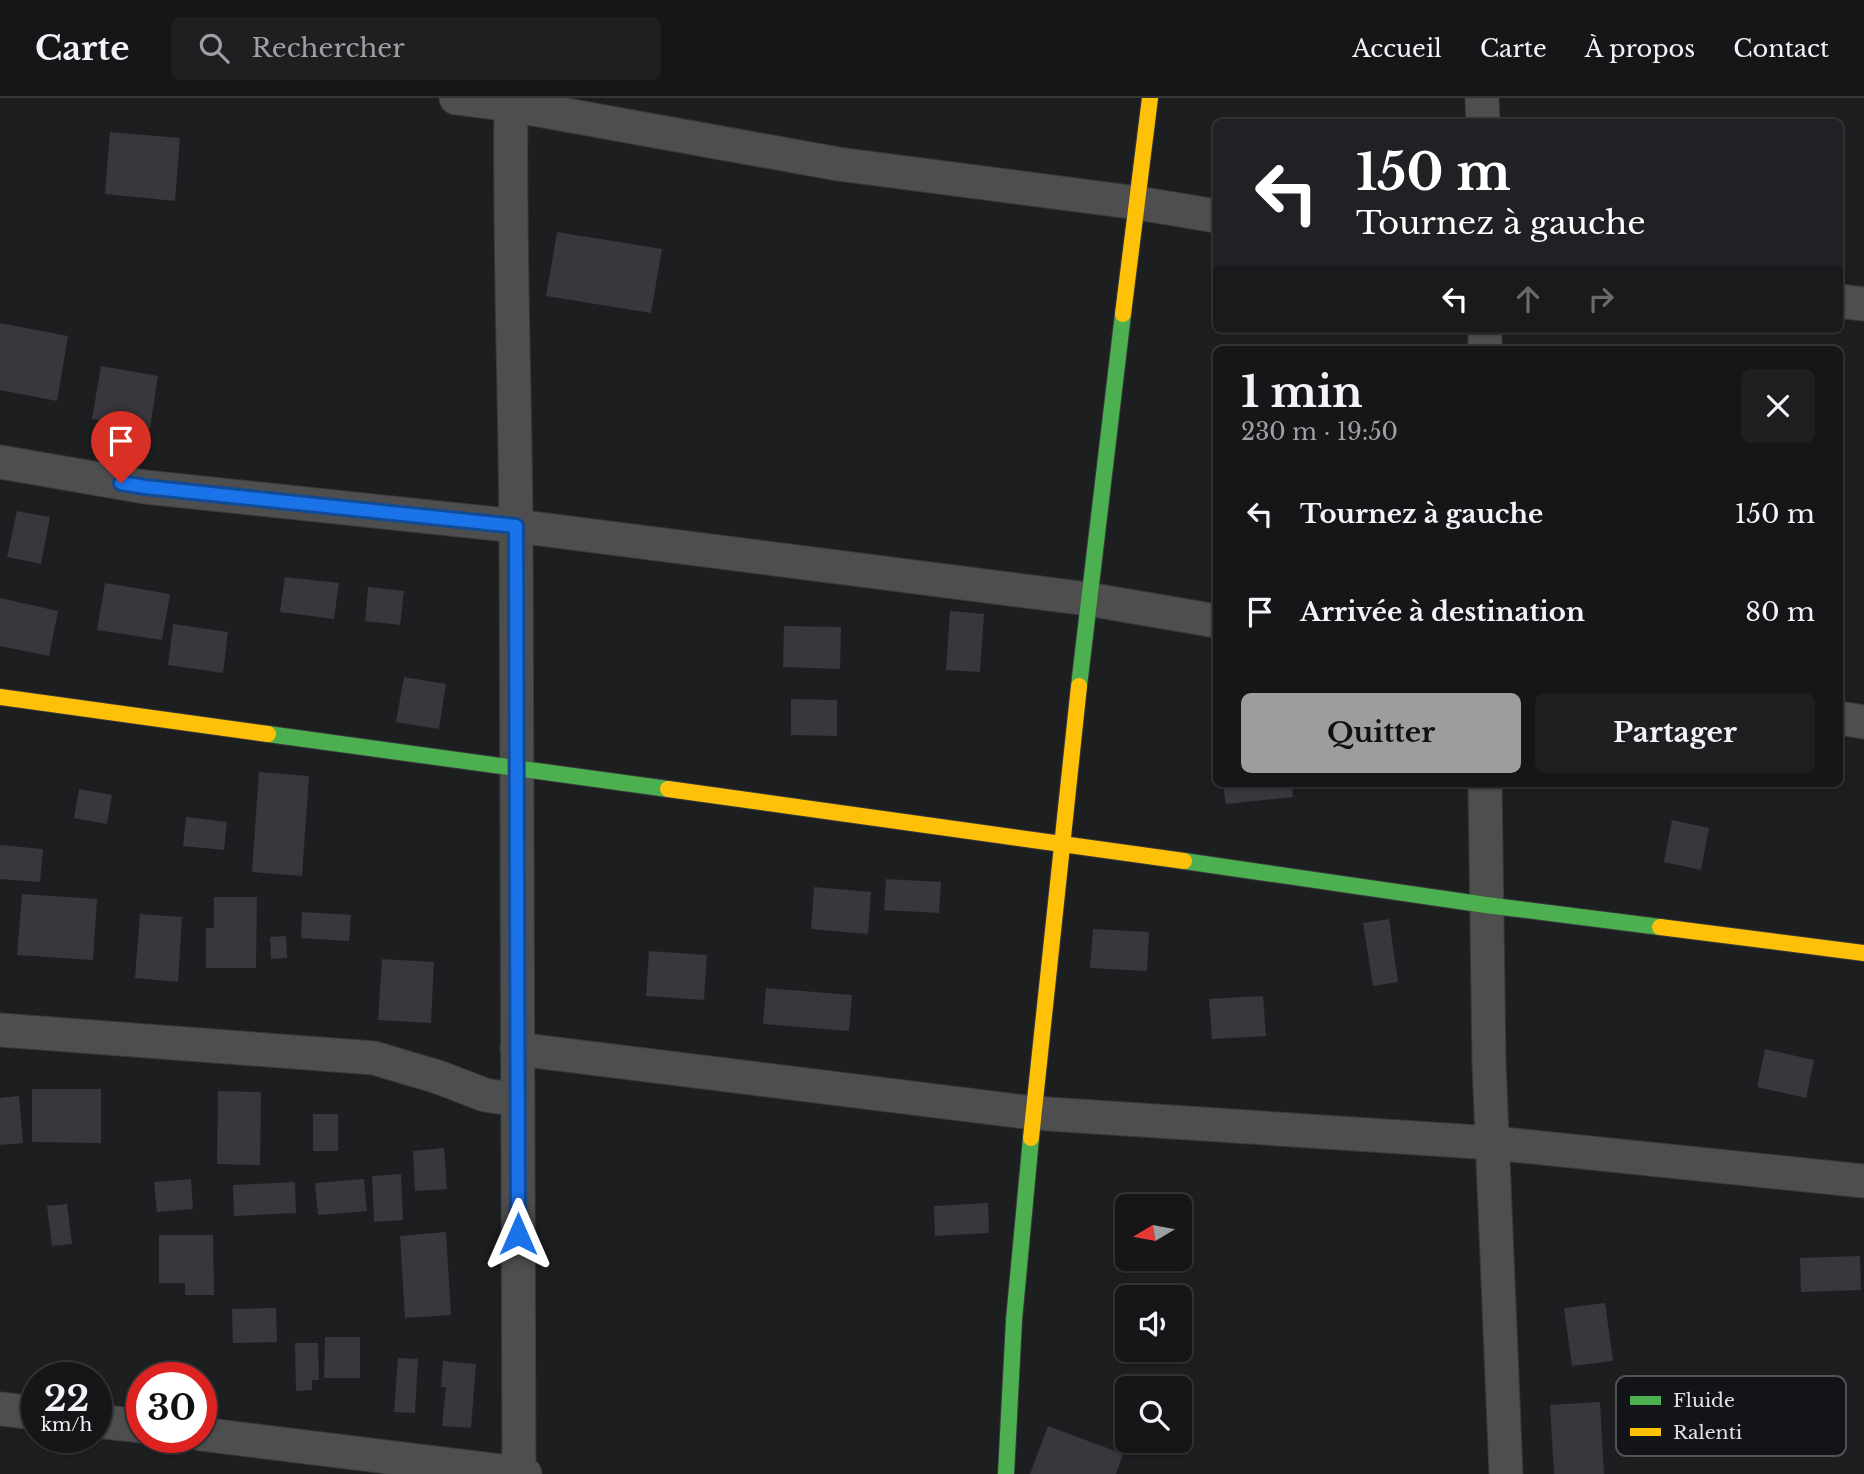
<!DOCTYPE html>
<html lang="fr">
<head>
<meta charset="utf-8">
<style>
	:root { --surface:#161618; --page:#1f1f21; --text:#f1f3f6; --muted:#9e9fa2; --line:#353537; --accent:#9c9d9f }
	body { margin:0; font-family:"Libre Baskerville",serif; background:var(--page); color:var(--text); height:100vh; display:flex; flex-direction:column; font-size:26px; white-space:nowrap }
	* { box-sizing:border-box; margin:0 }
	p { font-size:23px; color:var(--muted) }
	.icon { flex:none; width:38px; height:38px; fill:none; stroke:currentColor; stroke-width:2; stroke-linecap:round; stroke-linejoin:round }
	.map { position:relative; flex:1; overflow:hidden }
	.drawer { position:absolute; left:1213px; top:248px; width:630px; height:441px; display:flex; flex-direction:column; background:var(--surface); border-radius:10px; box-shadow:0 2px 5px #0004,0 0 0 2px var(--line) }
	.drawer>* { flex:none }
	.guide { position:absolute; left:1213px; top:21px; width:630px; height:214px; border-radius:10px; box-shadow:0 2px 5px #0004,0 0 0 2px var(--line); background:#202124; color:#fff; overflow:hidden }
	.needle { width:46px; rotate:260deg }
	.buttons { position:absolute; left:1115px; top:1096px; display:grid; gap:14px }
	.buttons a { display:grid; place-items:center; width:77px; height:77px; border-radius:10px; background:var(--surface); box-shadow:0 2px 5px #0004,0 0 0 2px var(--line); font-size:35px }
	.speed { position:absolute; left:21px; top:1264px; display:flex; gap:14px; font-size:35px; font-weight:700; text-align:center }
	.speed>* { display:grid; place-content:center; width:91px; height:91px; border-radius:50%; background:var(--surface); box-shadow:0 2px 5px #0004,0 0 0 2px var(--line); line-height:1 }
	.speed small { font-size:18px; font-weight:400 }
	.speed .limit { border:10px solid #d22; background:#fff; color:#111 }
	.pin { position:absolute; display:grid; place-items:center; width:60px; height:60px; color:#fff; margin:-72px -30px; border-radius:50% 50% 50% 0; rotate:-45deg; box-shadow:0 0 7px #0007 }
	.pin .icon { rotate:45deg }
	.me { position:absolute; width:77px; margin:-38px; rotate:0deg; stroke-linejoin:round; filter:drop-shadow(0 0 5px #0008) }
	.turn { display:flex; align-items:center; gap:24px; height:147px; padding:0 28px; font-size:32px }
	.turn .icon { width:91px; height:91px; stroke-width:2.5 }
	.turn b { display:block; font-size:49px; line-height:60px }
	.lanes { display:flex; align-items:center; height:66px; padding:0 28px; background:#0003; justify-content:center; gap:35px; direction:ltr }
	.lanes .off { opacity:.35 }
	.round { display:grid; place-items:center; flex:none; width:74px; height:74px; border-radius:10px; background:var(--page) }
	.overview { display:flex; align-items:center; justify-content:space-between; height:119px; padding:0 28px }
	h1 { font-size:42px; font-weight:800; line-height:52px }
	.cta { display:flex; gap:14px; margin-top:auto; padding:14px 28px }
	.cta a { flex:1; height:80px; border-radius:10px; background:var(--accent); color:#111; font-size:28px; font-weight:800; line-height:80px; text-align:center }
	.cta a+a { background:var(--page); color:var(--text) }
	ul { padding:0; list-style:none }
	li { display:flex; align-items:center; gap:21px; height:98px; padding:0 28px }
	li div { flex:1 }
	li b { display:block; font-size:26px }
	li em { font-style:normal }
	header { display:flex; align-items:center; gap:42px; box-sizing:border-box; height:98px; padding:0 35px; background:var(--surface); border-bottom:2px solid var(--line) }
	header strong { font-size:33px }
	nav { display:flex; gap:38px; margin-inline-start:auto; font-size:24px }
	.search { width:490px; height:63px; background:var(--page); display:flex; align-items:center; gap:18px; box-sizing:border-box; padding:0 24px; border-radius:10px; color:var(--muted); font-size:26px }
	.map>svg:first-child { display:block }
</style>
</head>
<body>
<header>
<strong>Carte</strong>
<div class="search"><svg class="icon" aria-label="search" viewBox="0 0 24 24"><circle cx="10" cy="10" r="6"/><path d="M15 15l6 6"/></svg>Rechercher</div>
<nav><a>Accueil</a><a>Carte</a><a>À propos</a><a>Contact</a></nav>
</header>
<div class="map">
<svg width="1864" height="1376" viewBox="0 0 1864 1376">
	<rect width="100%" height="100%" fill="#1d1e20"/>
	<!-- building -->
	<path fill="#39363e" d="M 110,34 L 180,40 L 175,103 L 105,96 Z
		M 557,134 L 662,151 L 651,215 L 546,198 Z
		M 0,225 L 68,238 L 57,303 L 0,292 Z
		M 101,268 L 158,278 L 150,330 L 92,321 Z
		M 17,413 L 50,419 L 41,466 L 7,459 Z
		M 285,479 L 339,485 L 334,521 L 280,514 Z
		M 105,485 L 170,496 L 162,542 L 97,532 Z
		M 368,489 L 404,493 L 400,527 L 365,523 Z
		M 0,500 L 58,513 L 49,558 L 0,548 Z
		M 950,513 L 984,516 L 980,574 L 946,572 Z
		M 173,526 L 228,534 L 223,575 L 168,567 Z
		M 784,528 L 841,529 L 840,571 L 783,569 Z
		M 1214,569 L 1216,569 L 1216,613 L 1213,613 Z
		M 404,579 L 446,586 L 439,631 L 396,624 Z
		M 791,601 L 837,602 L 837,638 L 791,637 Z
		M 259,674 L 309,678 L 302,778 L 252,774 Z
		M 1223,686 L 1292,686 L 1293,699 L 1226,706 Z
		M 79,691 L 112,697 L 107,726 L 74,720 Z
		M 186,719 L 227,724 L 224,752 L 183,748 Z
		M 1672,722 L 1709,730 L 1701,772 L 1664,764 Z
		M 0,747 L 43,751 L 40,784 L 0,781 Z
		M 886,781 L 941,784 L 939,815 L 884,812 Z
		M 814,789 L 871,794 L 868,836 L 811,831 Z
		M 22,796 L 97,801 L 93,862 L 17,857 Z
		M 214,799 L 257,799 L 256,870 L 206,870 L 206,830 L 214,830 Z
		M 302,814 L 351,817 L 349,843 L 301,840 Z
		M 140,816 L 182,819 L 178,884 L 135,880 Z
		M 1389,821 L 1398,884 L 1373,888 L 1363,825 Z
		M 1093,831 L 1149,834 L 1147,873 L 1090,870 Z
		M 286,838 L 287,860 L 271,861 L 270,839 Z
		M 649,853 L 707,857 L 704,902 L 646,898 Z
		M 382,861 L 434,864 L 431,925 L 378,922 Z
		M 766,890 L 852,897 L 849,933 L 763,926 Z
		M 1263,898 L 1266,938 L 1212,941 L 1209,901 Z
		M 1765,951 L 1814,962 L 1806,1000 L 1757,989 Z
		M 32,991 L 101,991 L 101,1045 L 32,1044 Z
		M 218,993 L 261,994 L 260,1067 L 217,1066 Z
		M 19,998 L 23,1045 L 0,1047 L 0,1000 Z
		M 313,1016 L 338,1016 L 338,1053 L 313,1053 Z
		M 444,1050 L 447,1091 L 415,1093 L 413,1053 Z
		M 401,1076 L 403,1122 L 374,1124 L 372,1078 Z
		M 191,1081 L 193,1111 L 157,1114 L 154,1084 Z
		M 364,1081 L 367,1113 L 318,1117 L 315,1085 Z
		M 295,1084 L 296,1115 L 234,1118 L 233,1087 Z
		M 988,1105 L 989,1135 L 935,1138 L 934,1108 Z
		M 67,1106 L 72,1146 L 52,1148 L 47,1108 Z
		M 446,1134 L 451,1217 L 405,1220 L 400,1138 Z
		M 159,1137 L 213,1137 L 214,1197 L 185,1197 L 185,1185 L 159,1185 Z
		M 1860,1158 L 1861,1192 L 1801,1194 L 1800,1160 Z
		M 1605,1205 L 1613,1263 L 1572,1268 L 1564,1210 Z
		M 276,1210 L 277,1244 L 233,1245 L 232,1211 Z
		M 325,1239 L 360,1239 L 360,1280 L 324,1280 Z
		M 295,1245 L 318,1245 L 319,1282 L 312,1282 L 312,1292 L 296,1293 Z
		M 398,1260 L 418,1261 L 415,1315 L 394,1314 Z
		M 443,1263 L 476,1266 L 471,1330 L 442,1328 L 446,1289 L 441,1289 Z
		M 1600,1304 L 1604,1376 L 1554,1376 L 1550,1307 Z
		M 1048,1328 L 1123,1356 L 1116,1376 L 1030,1376 Z"/>
	<g fill="none" stroke-linecap="round" stroke-linejoin="round">
		<defs>
			<path id="street" d="M 456,0 L 511,7 L 838,66 L 1138,105 L 1216,118
				M 511,0 C 509,143 515,286 516,429 C 517,744 518,1060 519,1376
				M 1482,0 L 1483,24
				M 1839,203 L 1864,206
				M 1485,252 L 1485,231
				M 0,364 L 145,389 L 516,428 L 1088,501 L 1216,523
				M 1839,620 L 1864,624
				M 1485,686 L 1489,965 L 1506,1376
				M 0,932 L 374,960 L 438,979 L 485,997 L 517,1002
				M 517,951 L 1033,1015 L 1493,1045 L 1864,1083
				M 0,1311 L 37,1315
				M 96,1323 L 142,1328
				M 201,1336 L 525,1376"/>
			<path id="fast" d="M 1079,588 L 1123,216
				M 268,636 L 668,691
				M 1184,763 L 1486,807 L 1660,829
				M 1006,1376 L 1014,1222 L 1031,1040"/>
			<path id="slow" d="M 1123,216 L 1150,0
				M 0,599 L 268,636
				M 668,691 L 1184,763
				M 1660,829 L 1864,855
				M 1031,1040 L 1079,588"/>
		</defs>
		<!-- street casing -->
		<use href="#street" stroke="#39393b" stroke-width="35"/>
		<!-- fast casing -->
		<use href="#fast" stroke="#39393b" stroke-width="18"/>
		<!-- slow casing -->
		<use href="#slow" stroke="#39393b" stroke-width="18"/>
		<!-- street -->
		<use href="#street" stroke="#4f4e4e" stroke-width="33"/>
		<!-- fast -->
		<use href="#fast" stroke="#4caf50" stroke-width="16"/>
		<!-- slow -->
		<use href="#slow" stroke="#ffc107" stroke-width="16"/>
	</g>
	<g fill="none" stroke-linecap="round" stroke-linejoin="round">
		<defs>
			<path id="route" d="M 121,385 L 145,389 L 516,428 L 518,1136"/>
		</defs>
		<!-- route casing -->
		<use href="#route" stroke="#114b97" stroke-width="18"/>
		<!-- route -->
		<use href="#route" stroke="#1a73e8" stroke-width="12"/>
	</g>
	<!-- legend -->
	<rect x="1616" y="1278" width="230" height="80" rx="10" fill="#131418" stroke="#515255" stroke-width="2"/>
	<rect x="1630" y="1298" width="31" height="9" fill="#4caf50"/>
	<rect x="1630" y="1330" width="31" height="8" fill="#ffc107"/>
	<g font-size="19" fill="#e1e2e4">
		<text x="1673" y="1309">Fluide</text>
		<text x="1673" y="1341">Ralenti</text>
	</g>
</svg>
<div class="buttons">
<a><svg class="needle" viewBox="-14 -14 28 28"><path d="M0-13l5 13h-10z" fill="#e53935"/><path d="M0 13l5-13h-10z" fill="#9e9fa2"/></svg></a>
<a><svg class="icon" aria-label="sound" viewBox="0 0 24 24"><path d="M4 9h4l5-4v14l-5-4H4zM17 9q2 3 0 6"/></svg></a>
<a><svg class="icon" aria-label="search" viewBox="0 0 24 24"><circle cx="10" cy="10" r="6"/><path d="M15 15l6 6"/></svg></a>
</div>
<div class="speed"><div>22<small>km/h</small></div><div class="limit">30</div></div>
<div class="pin" style="left:121px;top:385px;background:#d93025"><svg class="icon" aria-label="arrive" viewBox="0 0 24 24"><path d="M6 21V4h12l-3 4 3 4H6"/></svg></div>
<svg class="me" style="left:518px;top:1136px" viewBox="-20 -20 40 40"><path d="M0-17L14 15 0 8-14 15z" fill="#1a73e8" stroke="#fff" stroke-width="4"/></svg>
<div class="guide">
<div class="turn"><svg class="icon" aria-label="left" viewBox="0 0 24 24"><path d="M17 20v-9H6M10 6l-5 5 5 5"/></svg><div><b>150 m</b>Tournez à gauche</div></div>
<div class="lanes"><svg class="icon" aria-label="left" viewBox="0 0 24 24"><path d="M17 20v-9H6M10 6l-5 5 5 5"/></svg><svg class="icon off" aria-label="ahead" viewBox="0 0 24 24"><path d="M12 20V5M6 11l6-6 6 6"/></svg><svg class="icon off" aria-label="right" viewBox="0 0 24 24"><path d="M7 20v-9h11M14 6l5 5-5 5"/></svg></div>
</div>
<section class="drawer">
<div class="overview"><div><h1>1 min</h1><p>230 m · 19:50</p></div><a class="round"><svg class="icon" aria-label="close" viewBox="0 0 24 24"><path d="M6 6l12 12M18 6L6 18"/></svg></a></div>
<ul>
<li><svg class="icon" aria-label="left" viewBox="0 0 24 24"><path d="M17 20v-9H6M10 6l-5 5 5 5"/></svg><div><b>Tournez à gauche</b></div><em>150 m</em></li>
<li><svg class="icon" aria-label="arrive" viewBox="0 0 24 24"><path d="M6 21V4h12l-3 4 3 4H6"/></svg><div><b>Arrivée à destination</b></div><em>80 m</em></li>
</ul>
<div class="cta"><a>Quitter</a><a>Partager</a></div>
</section>
</div>
</body>
</html>
